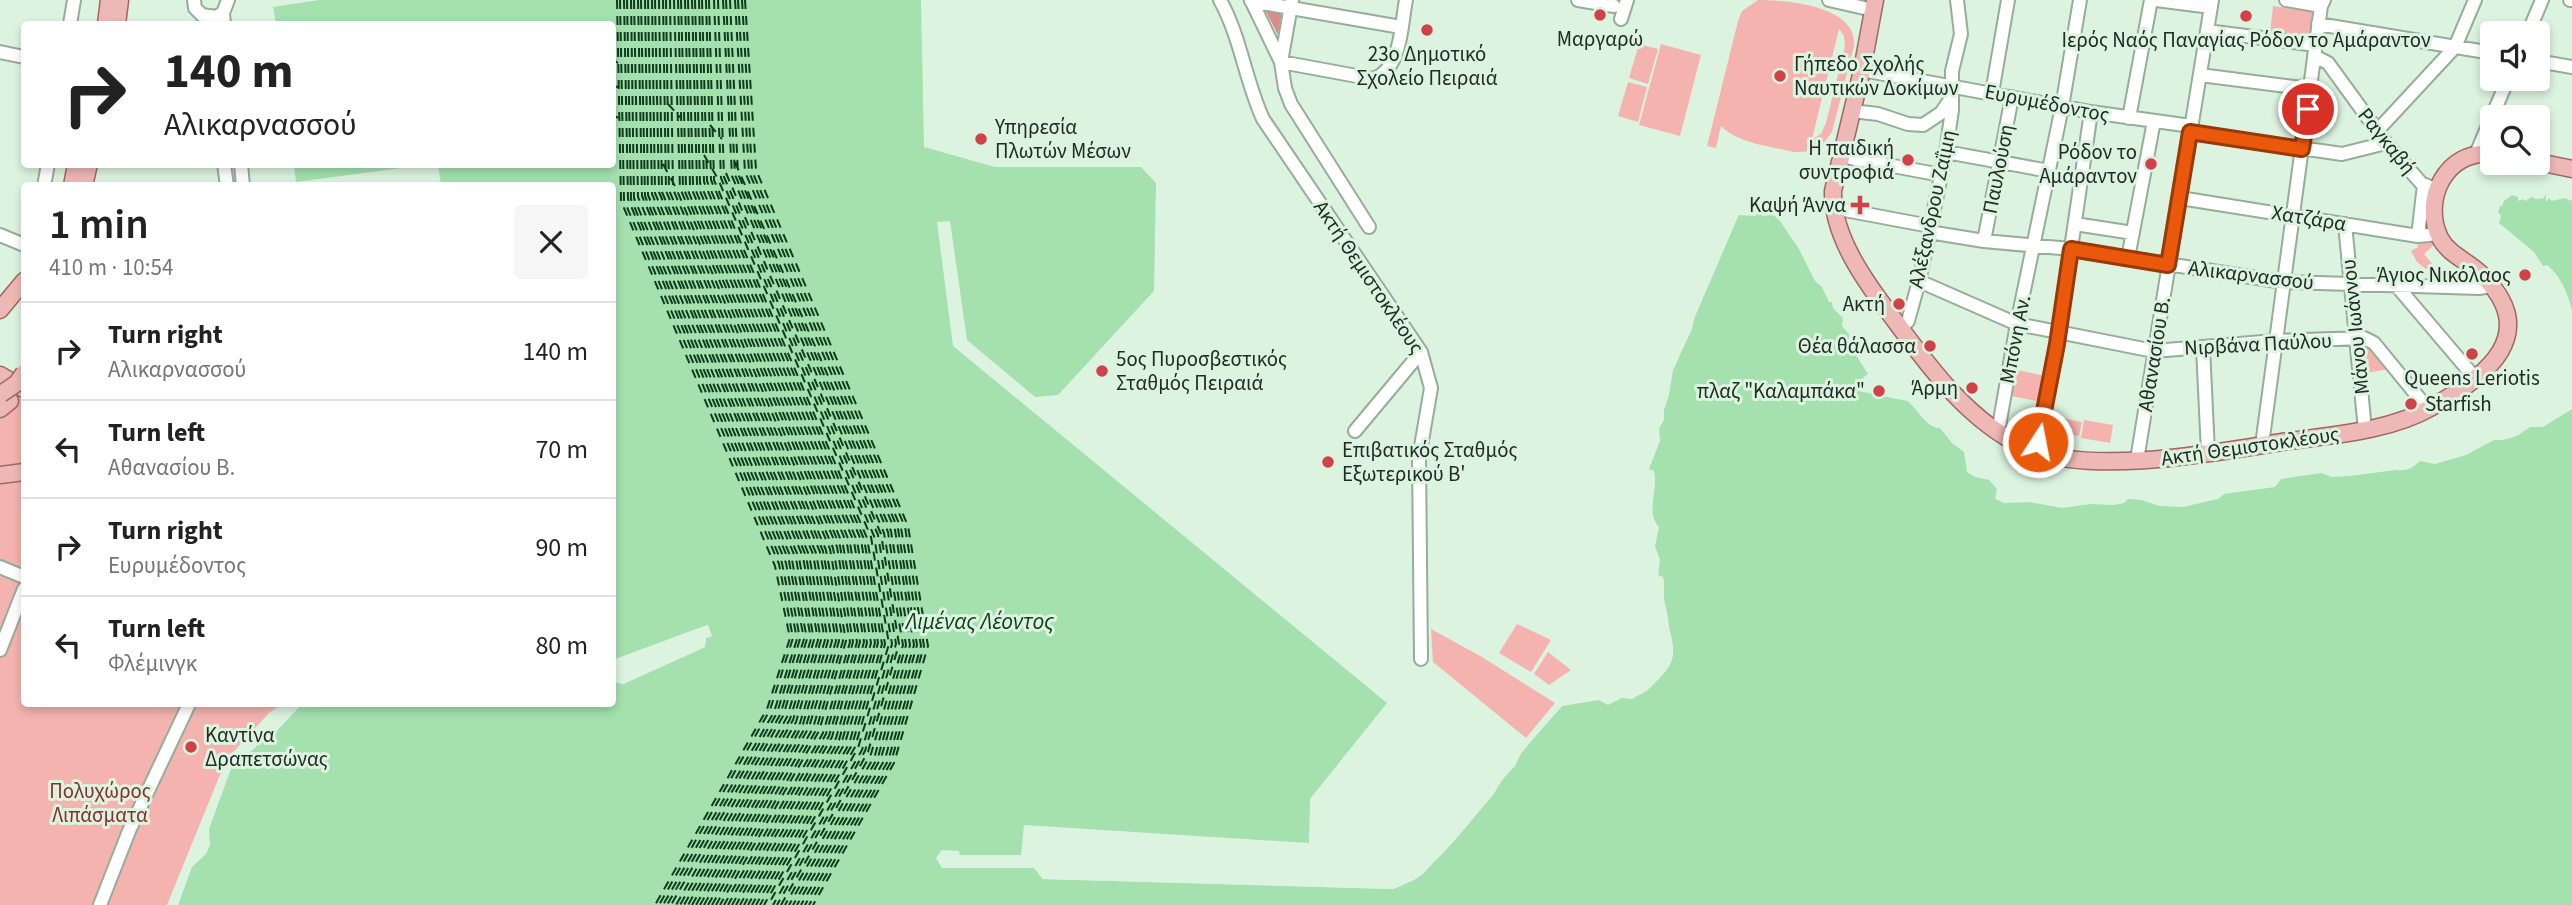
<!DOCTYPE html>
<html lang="en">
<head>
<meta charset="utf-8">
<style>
	:root { --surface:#fff; --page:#f6f6f6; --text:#222; --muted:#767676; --line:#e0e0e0 }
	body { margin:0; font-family:"Source Sans 3",sans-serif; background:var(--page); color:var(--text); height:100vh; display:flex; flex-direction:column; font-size:26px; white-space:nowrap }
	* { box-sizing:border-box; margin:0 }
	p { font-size:23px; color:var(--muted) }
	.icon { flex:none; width:38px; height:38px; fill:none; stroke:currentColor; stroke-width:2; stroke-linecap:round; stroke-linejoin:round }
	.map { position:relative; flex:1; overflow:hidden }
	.panel { position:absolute; left:21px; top:182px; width:595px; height:525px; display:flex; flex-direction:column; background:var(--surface); border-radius:7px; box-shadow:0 4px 10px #0003 }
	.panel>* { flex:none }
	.banner { position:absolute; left:21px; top:21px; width:595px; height:147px; border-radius:7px; box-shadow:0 4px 10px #0003; background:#fff; color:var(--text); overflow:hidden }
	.controls { position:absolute; left:2480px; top:21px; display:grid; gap:14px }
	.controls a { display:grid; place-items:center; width:70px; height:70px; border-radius:7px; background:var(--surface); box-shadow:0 4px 10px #0003; font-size:35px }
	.pin { position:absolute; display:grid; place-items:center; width:60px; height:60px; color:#fff; margin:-30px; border:4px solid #fff; border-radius:50%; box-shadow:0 2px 7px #0007 }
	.me { position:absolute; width:77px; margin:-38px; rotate:11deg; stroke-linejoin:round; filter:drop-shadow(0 0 5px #0008) }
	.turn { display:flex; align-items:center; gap:24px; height:147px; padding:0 28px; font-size:32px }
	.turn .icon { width:91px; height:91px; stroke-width:2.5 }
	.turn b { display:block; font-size:49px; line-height:60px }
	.round { display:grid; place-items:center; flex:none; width:74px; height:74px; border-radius:7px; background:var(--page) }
	.head { display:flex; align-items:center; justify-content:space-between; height:119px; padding:0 28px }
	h1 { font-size:42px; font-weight:600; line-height:52px }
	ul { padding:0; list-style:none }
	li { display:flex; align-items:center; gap:21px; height:98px; padding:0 28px; border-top:2px solid var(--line) }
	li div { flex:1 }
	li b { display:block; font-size:26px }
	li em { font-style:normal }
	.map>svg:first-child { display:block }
</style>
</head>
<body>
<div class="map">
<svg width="2572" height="905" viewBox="0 0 2572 905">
	<rect width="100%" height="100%" fill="#dcf4df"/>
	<!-- green -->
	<path fill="#f5b3b0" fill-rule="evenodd" d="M 1758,0 C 1787,0 1858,6 1854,46 L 1832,132 C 1823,147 1811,153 1794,152 C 1770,146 1739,144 1721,126 L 1716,148 L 1707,146 L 1738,21 L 1742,11 ZM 1839,29 L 1844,36 L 1845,46 L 1826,123 L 1821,134 L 1812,139 Z
		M 2273,6 L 2314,12 L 2311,38 L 2270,33 Z
		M 1639,44 L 1658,49 L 1648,84 L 1629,78 Z
		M 1661,44 L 1701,55 L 1680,136 L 1639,125 Z
		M 1628,82 L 1647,87 L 1638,122 L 1618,116 Z
		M 2430,240 L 2434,245 L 2424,254 L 2434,266 L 2426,269 L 2417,262 L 2411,251 L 2418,247 L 2417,245 Z
		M 2374,347 L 2389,369 L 2366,373 L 2364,348 Z
		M 2016,370 L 2046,376 L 2041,402 L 2011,396 Z
		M 24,395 L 24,464 L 0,466 L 0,417 Z
		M 2056,417 L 2082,422 L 2079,436 L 2053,431 Z
		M 2084,420 L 2113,425 L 2110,443 L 2081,438 Z
		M 24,480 L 24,704 L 282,704 L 269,713 L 226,760 L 167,905 L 0,905 L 0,483 Z
		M 1517,624 L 1551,640 L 1531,672 L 1499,653 Z
		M 1431,629 L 1482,657 L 1555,703 L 1526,738 L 1433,662 Z
		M 1548,652 L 1571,670 L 1549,685 L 1534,674 Z"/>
	<!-- forest -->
	<path fill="#da8e8c" d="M 1264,8 L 1282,12 L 1278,34 L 1277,33 Z"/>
	<!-- water -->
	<path fill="#a4e1af" d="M 319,0 L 921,0 L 924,147 L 995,167 L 1141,167 L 1156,183 L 1154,291 L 1058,395 L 1035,397 L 967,340 L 950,221 L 937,222 L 953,346 L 1387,703 L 1310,799 L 1309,843 L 1024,825 L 1021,855 L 960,855 L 959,851 L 942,850 L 936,858 L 942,868 L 1034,868 L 1043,879 L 1393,889 C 1430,878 1467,824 1493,795 C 1512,763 1536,733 1562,706 L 1599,700 L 1608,705 L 1622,698 L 1632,699 C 1638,695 1645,693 1650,688 C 1671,667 1678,661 1670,631 C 1668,622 1668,613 1665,604 C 1662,594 1666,587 1663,577 L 1658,575 L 1660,560 L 1655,546 L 1659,527 C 1645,512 1659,489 1654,471 L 1649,469 L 1660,441 L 1659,428 L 1664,420 L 1664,410 L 1669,395 L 1673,370 L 1692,329 L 1694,319 L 1737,219 L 1739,215 L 1756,216 L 1759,198 L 1763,199 L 1762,216 L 1772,215 L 1778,218 L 1799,249 L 1815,281 L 1822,287 L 1829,302 L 1832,302 L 1833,308 L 1843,318 L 1842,326 L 1849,334 L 1849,344 L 1868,374 L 1849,389 L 1907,401 C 1919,410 1926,428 1940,428 L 1952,443 L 1964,452 L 1967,472 L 1975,477 L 1989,480 L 1997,489 L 1995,499 L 2004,503 L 2029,502 L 2062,508 L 2091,504 L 2113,505 L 2124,503 L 2128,499 L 2141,500 L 2160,506 L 2183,507 L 2218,499 L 2224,494 L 2275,487 L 2281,479 L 2321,473 L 2332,477 L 2351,476 L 2395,470 C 2407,471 2411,469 2420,461 L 2435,464 L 2466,455 L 2494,440 L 2503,440 L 2517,436 L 2530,427 L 2543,427 L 2572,409 L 2572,905 L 178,905 L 192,867 L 206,854 L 210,845 L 209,829 L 232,766 L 255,748 L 266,734 L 275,733 L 302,704 L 612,704 L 613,681 L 623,684 L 705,647 L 706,638 L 712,636 L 707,625 L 613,660 L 612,186 L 441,185 L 438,165 L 612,164 L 612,24 L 276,24 L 273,7 Z
		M 294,165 L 294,164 L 423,165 L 296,182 Z
		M 2546,194 L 2546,202 L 2549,198 L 2552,201 L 2564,198 L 2572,201 L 2572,311 C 2568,294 2561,276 2547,265 L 2543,266 L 2534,252 L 2499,223 L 2501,216 L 2498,212 L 2500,206 L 2502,206 L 2504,201 L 2512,195 L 2518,197 L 2518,201 L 2523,199 L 2526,201 L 2531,197 L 2537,199 L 2544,198 Z"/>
	<!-- pier -->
	<path fill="#dcf4df" d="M 708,625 L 712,636 L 706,638 L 705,647 L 623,684 L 613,681 L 613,678 L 623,681 L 702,645 L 703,637 L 707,634 L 705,629 L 613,663 L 613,660 Z
		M 1559,704 L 1562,706 L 1521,753 L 1515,766 L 1501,781 L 1493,795 L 1424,873 L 1414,880 L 1393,889 L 1043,879 L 1034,868 L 1037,866 L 1045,875 L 1377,886 L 1404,882 L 1422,870 L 1481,803 L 1498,779 L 1512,764 L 1518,751 Z"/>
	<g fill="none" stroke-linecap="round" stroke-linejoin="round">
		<!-- ferry -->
		<path stroke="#0f3c1c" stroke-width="2" stroke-dasharray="9 7" stroke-linecap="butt" d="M 617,0 L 621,201 L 775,566 L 790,638 L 767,709 L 655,905
			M 620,0 L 624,200 L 779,564 L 793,638 L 770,710 L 659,905
			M 624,0 L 628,199 L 782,563 L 797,639 L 774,712 L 663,905
			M 627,0 L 631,199 L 786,563 L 800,639 L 777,713 L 667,905
			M 631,0 L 634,198 L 789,561 L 804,639 L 780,715 L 671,905
			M 634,0 L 638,197 L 792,560 L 807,639 L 783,716 L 676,905
			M 638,0 L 642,196 L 796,559 L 811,639 L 787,717 L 680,905
			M 641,0 L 645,196 L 799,558 L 814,640 L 790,719 L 684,905
			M 645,0 L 648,195 L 803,557 L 818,640 L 793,720 L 688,905
			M 648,0 L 652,194 L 806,556 L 821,640 L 796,722 L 692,905
			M 652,0 L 655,193 L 809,555 L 825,640 L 800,723 L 696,905
			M 655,0 L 659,192 L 813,554 L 828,641 L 803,724 L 700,905
			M 659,0 L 662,192 L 816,553 L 832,641 L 806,726 L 704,905
			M 663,0 L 666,191 L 820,552 L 836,641 L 809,727 L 708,905
			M 666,0 L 669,190 L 823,551 L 839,641 L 813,728 L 712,905
			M 670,0 L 673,189 L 826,550 L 843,641 L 816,730 L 716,905
			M 674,0 L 680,188 L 833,548 L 850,642 L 823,733 L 724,905
			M 678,0 L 683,187 L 837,547 L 853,642 L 826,734 L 728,905
			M 681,0 L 686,186 L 840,546 L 857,642 L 829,736 L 732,905
			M 685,0 L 690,185 L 843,545 L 860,642 L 832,737 L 736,905
			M 688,0 L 693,184 L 847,544 L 864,642 L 836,738 L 740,905
			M 692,0 L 697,184 L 850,543 L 867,643 L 839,740 L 744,905
			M 695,0 L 700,183 L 854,542 L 871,643 L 842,741 L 748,905
			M 699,0 L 704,182 L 857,541 L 875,643 L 845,743 L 752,905
			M 702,0 L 707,181 L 861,540 L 878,643 L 849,744 L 756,905
			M 706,0 L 711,180 L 864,539 L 882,644 L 852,745 L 760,905
			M 709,0 L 714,180 L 867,538 L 885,644 L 855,747 L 764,905
			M 714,0 L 721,178 L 874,536 L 892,644 L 862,750 L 773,905
			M 718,0 L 724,177 L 878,535 L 896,644 L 865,751 L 777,905
			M 723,0 L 732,176 L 884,533 L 903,645 L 871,754 L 785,905
			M 726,0 L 735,175 L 888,532 L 906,645 L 875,755 L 789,905
			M 730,0 L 738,174 L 891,531 L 910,645 L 878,757 L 793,905
			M 735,0 L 745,172 L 898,529 L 917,645 L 885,759 L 801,905
			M 738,0 L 749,172 L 901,528 L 921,646 L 888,761 L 805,905
			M 742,0 L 752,171 L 905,527 L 924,646 L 891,762 L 809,905
			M 745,0 L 756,170 L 908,526 L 928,646 L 894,763 L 813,905
			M 612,59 L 618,63
			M 612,86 L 618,87
			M 668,104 L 681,118
			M 612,114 L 618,118
			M 710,125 L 722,139
			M 704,155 L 718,179 L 871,537 L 889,644 L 858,748 L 768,905
			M 735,162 L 895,530 L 914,645 L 881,758 L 797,905
			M 663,164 L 676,188 L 830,549 L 846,641 L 819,731 L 720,905
			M 726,173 L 881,534 L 899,644 L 868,752 L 781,905"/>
		<defs>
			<path id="minor" d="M 194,0 L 195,8 L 202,15 L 216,17 L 223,13
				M 1220,0 C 1241,38 1245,80 1263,119 L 1421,352 L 1431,388 L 1419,458 L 1421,659
				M 1251,0 L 1281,62 L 1285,88 L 1291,104 L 1369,227
				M 1578,0 L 1614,6
				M 1829,0 L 1873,10
				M 2156,0 L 2211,7
				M 2286,0 L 2321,6
				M 2570,0 L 2572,0
				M 1251,1 L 1401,27
				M 1621,19 L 1627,0
				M 70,24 L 74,0
				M 224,24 L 223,13 L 228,0
				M 2318,24 L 2492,53
				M 2207,31 L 2316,45
				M 2528,33 L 2542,0
				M 0,52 L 24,57
				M 2314,56 L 2328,63 L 2386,143 L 2421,183 L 2437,190
				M 2538,61 L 2572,67
				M 1281,62 L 1373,79 C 1402,69 1401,25 1406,0
				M 1281,62 L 1292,0
				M 1862,70 L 2091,112 L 2191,126
				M 2200,75 L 2310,89
				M 1992,93 L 2008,0
				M 1852,111 L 1878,114 L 1908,124 L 1923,125 L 1941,113 L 1952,97
				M 2129,118 L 2151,0
				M 2377,131 L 2455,47 L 2475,0
				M 2190,132 L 2342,154 L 2386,143
				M 1946,152 L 2049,171
				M 2476,154 L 2508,79
				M 1840,156 L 1941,175
				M 224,164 L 227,186
				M 241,164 L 243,186
				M 44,186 L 48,164
				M 2180,198 L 2418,236 L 2439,234
				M 1834,208 L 1930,226
				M 2075,224 L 2133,233
				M 2345,224 L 2365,430
				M 1929,232 L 1984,241 L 2071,249 L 2283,282 L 2479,288 L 2491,286
				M 0,235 L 24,245
				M 2418,236 L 2424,185
				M 1984,241 L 2012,97
				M 2128,258 L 2154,121
				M 1919,281 L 2017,324 L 2154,351 L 2275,341 L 2364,338 L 2374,343 L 2428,409
				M 2396,285 L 2475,378
				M 1901,329 L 1908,321 L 1919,281 L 1946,152 L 1952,110 L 1952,71 L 1961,34 L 1957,0
				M 2203,347 L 2208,453
				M 1355,431 L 1421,352
				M 1998,432 L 2017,324 L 2062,107 L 2080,0
				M 2262,445 L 2321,6 L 2324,0
				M 2036,452 L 2057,344 L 2091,112
				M 2137,460 L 2212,0
				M 0,567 L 24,577
				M 0,650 L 24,589
				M 100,905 L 129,831 L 189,704"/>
			<path id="major" d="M 1875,0 L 1862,70 L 1833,191 C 1832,236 1866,283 1893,318 C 1929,367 1969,422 2026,448 C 2089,476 2214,453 2282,442 C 2331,435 2388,432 2432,407 C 2486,377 2543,334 2481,274 C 2469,262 2448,254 2440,238 C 2421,199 2447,149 2492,154
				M 106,24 L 109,0
				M 117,24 L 120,0
				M 2538,162 L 2572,169
				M 72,186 L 76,164
				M 84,186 L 89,164
				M 0,310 L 24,281
				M 0,375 L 24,389
				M 0,409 L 10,401
				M 0,475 L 24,472"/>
		</defs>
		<!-- minor casing -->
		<use href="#minor" stroke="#96ad9a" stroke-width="16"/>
		<!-- major casing -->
		<use href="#major" stroke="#9f6864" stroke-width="19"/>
		<!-- minor -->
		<use href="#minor" stroke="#fff" stroke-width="12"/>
		<!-- major -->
		<use href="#major" stroke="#eeb8b6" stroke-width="16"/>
		<defs>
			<path id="major-bridge" d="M 1,394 L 17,383 L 24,373"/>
		</defs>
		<!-- major-bridge casing -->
		<use href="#major-bridge" stroke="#9f6864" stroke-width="19" stroke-linecap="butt"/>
		<!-- major-bridge -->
		<use href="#major-bridge" stroke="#eeb8b6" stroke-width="16"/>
	</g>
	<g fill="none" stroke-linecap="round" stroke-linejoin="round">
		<defs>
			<path id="route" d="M 2038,442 L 2057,344 L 2071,249 L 2168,265 L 2190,132 L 2302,149 L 2308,109"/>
		</defs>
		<!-- route casing -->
		<use href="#route" stroke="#983908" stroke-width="18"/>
		<!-- route -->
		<use href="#route" stroke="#ea580c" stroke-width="12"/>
	</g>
	<!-- markers -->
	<g fill="#d14148" stroke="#dcf4df" stroke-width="2.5">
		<circle cx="1600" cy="15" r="7"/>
		<circle cx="2246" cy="16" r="7"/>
		<circle cx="1427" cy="30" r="7"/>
		<circle cx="1780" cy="76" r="7"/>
		<circle cx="981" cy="139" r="7"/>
		<circle cx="1908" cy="160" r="7"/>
		<circle cx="2151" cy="164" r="7"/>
		<path d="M1856.5 194.5h7v7h7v7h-7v7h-7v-7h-7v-7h7z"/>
		<circle cx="2525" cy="275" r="7"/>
		<circle cx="1899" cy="304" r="7"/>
		<circle cx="1930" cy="346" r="7"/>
		<circle cx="2472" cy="354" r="7"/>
		<circle cx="1102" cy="371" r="7"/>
		<circle cx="1972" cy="388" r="7"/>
		<circle cx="1879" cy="391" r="7"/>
		<circle cx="2411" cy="404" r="7"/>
		<circle cx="1328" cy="462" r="7"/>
		<circle cx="191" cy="747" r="7"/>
	</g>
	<g text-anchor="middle" stroke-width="6" stroke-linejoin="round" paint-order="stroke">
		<!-- poi labels -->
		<g font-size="21" fill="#222b24" stroke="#dcf4df" text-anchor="end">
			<text x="1600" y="46" text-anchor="middle">Μαργαρώ</text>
			<text x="2246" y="47" text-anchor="middle">Ιερός Ναός Παναγίας Ρόδον το Αμάραντον</text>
			<text x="1427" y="61" text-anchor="middle">23ο Δημοτικό<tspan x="1427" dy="24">Σχολείο Πειραιά</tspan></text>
			<text x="1794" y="71" text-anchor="start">Γήπεδο Σχολής<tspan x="1794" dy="24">Ναυτικών Δοκίμων</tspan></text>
			<text x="995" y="134" text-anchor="start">Υπηρεσία<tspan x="995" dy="24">Πλωτών Μέσων</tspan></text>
			<text x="1894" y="155">Η παιδική<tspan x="1894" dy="24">συντροφιά</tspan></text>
			<text x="2137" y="159">Ρόδον το<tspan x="2137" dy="24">Αμάραντον</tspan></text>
			<text x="1846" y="212">Καψή Άννα</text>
			<text x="2511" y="282">Άγιος Νικόλαος</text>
			<text x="1885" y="311">Ακτή</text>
			<text x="1916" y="353">Θέα θάλασσα</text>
			<text x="1116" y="366" text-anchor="start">5ος Πυροσβεστικός<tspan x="1116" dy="24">Σταθμός Πειραιά</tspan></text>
			<text x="2472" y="385" text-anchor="middle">Queens Leriotis</text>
			<text x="1958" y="395">Άρμη</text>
			<text x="1865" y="398">πλαζ "Καλαμπάκα"</text>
			<text x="2425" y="411" text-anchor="start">Starfish</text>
			<text x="1342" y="457" text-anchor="start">Επιβατικός Σταθμός<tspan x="1342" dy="24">Εξωτερικού Β'</tspan></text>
			<text x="205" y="742" text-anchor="start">Καντίνα<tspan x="205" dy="24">Δραπετσώνας</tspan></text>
		</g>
		<!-- street labels -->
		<g font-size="21" fill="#222b24" stroke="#dcf4df">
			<text transform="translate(2047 103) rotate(11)" y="7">Ευρυμέδοντος</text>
			<text transform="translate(2387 141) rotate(51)" y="7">Ραγκαβή</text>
			<text transform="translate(1998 169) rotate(-79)" y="7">Παυλούση</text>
			<text transform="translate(1932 209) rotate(-78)" y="7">Αλέξανδρου Ζαΐμη</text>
			<text transform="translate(2309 218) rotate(9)" y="7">Χατζάρα</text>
			<text transform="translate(2251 275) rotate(7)" y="7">Αλικαρνασσού</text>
			<text transform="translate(1369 277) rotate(56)" y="7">Ακτή Θεμιστοκλέους</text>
			<text transform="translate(2355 327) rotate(-96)" y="7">Μάνου Ιωάννου</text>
			<text transform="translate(2015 339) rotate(-79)" y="7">Μπόνη Αν.</text>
			<text transform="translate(2258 344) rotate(-3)" y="7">Νιρβάνα Παύλου</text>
			<text transform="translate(2154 354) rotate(-81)" y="7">Αθανασίου Β.</text>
			<text transform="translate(2250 446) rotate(-8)" y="7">Ακτή Θεμιστοκλέους</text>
		</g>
		<!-- park labels -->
		<g font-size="21" fill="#882e31" stroke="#dcf4df">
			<text x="100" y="798">Πολυχώρος<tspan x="100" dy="24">Λιπάσματα</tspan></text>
		</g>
		<!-- water labels -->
		<g font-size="23" font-style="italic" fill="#0f3c1c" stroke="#dcf4df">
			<text x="980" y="629">Λιμένας Λέοντος</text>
		</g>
	</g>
</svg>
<div class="controls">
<a><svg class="icon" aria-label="sound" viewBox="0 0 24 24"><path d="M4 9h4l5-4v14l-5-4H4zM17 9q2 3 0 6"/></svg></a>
<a><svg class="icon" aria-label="search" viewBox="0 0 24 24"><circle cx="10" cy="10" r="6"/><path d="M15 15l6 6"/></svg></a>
</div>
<div class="pin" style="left:2308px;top:109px;background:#d93025"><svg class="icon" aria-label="arrive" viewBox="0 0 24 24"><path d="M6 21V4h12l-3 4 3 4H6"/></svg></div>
<svg class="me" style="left:2038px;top:442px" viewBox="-20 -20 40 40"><circle r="17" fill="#ea580c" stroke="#fff" stroke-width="3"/><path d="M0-11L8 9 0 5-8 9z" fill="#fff"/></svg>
<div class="banner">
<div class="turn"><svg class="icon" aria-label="right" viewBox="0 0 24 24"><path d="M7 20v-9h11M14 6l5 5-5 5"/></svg><div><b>140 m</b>Αλικαρνασσού</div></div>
</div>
<section class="panel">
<div class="head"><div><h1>1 min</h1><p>410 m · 10:54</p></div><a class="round"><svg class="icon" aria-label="close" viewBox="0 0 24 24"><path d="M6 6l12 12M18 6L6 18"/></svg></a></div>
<ul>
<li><svg class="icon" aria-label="right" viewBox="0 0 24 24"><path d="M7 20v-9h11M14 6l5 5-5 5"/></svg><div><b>Turn right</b><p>Αλικαρνασσού</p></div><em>140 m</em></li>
<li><svg class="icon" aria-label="left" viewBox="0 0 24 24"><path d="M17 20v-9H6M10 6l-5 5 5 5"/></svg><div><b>Turn left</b><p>Αθανασίου Β.</p></div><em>70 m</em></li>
<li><svg class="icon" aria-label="right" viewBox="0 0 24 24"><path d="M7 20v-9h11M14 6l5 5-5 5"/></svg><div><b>Turn right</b><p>Ευρυμέδοντος</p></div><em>90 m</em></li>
<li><svg class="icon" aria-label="left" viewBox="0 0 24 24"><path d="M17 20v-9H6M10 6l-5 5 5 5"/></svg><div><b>Turn left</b><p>Φλέμινγκ</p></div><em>80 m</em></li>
</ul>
</section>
</div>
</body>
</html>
